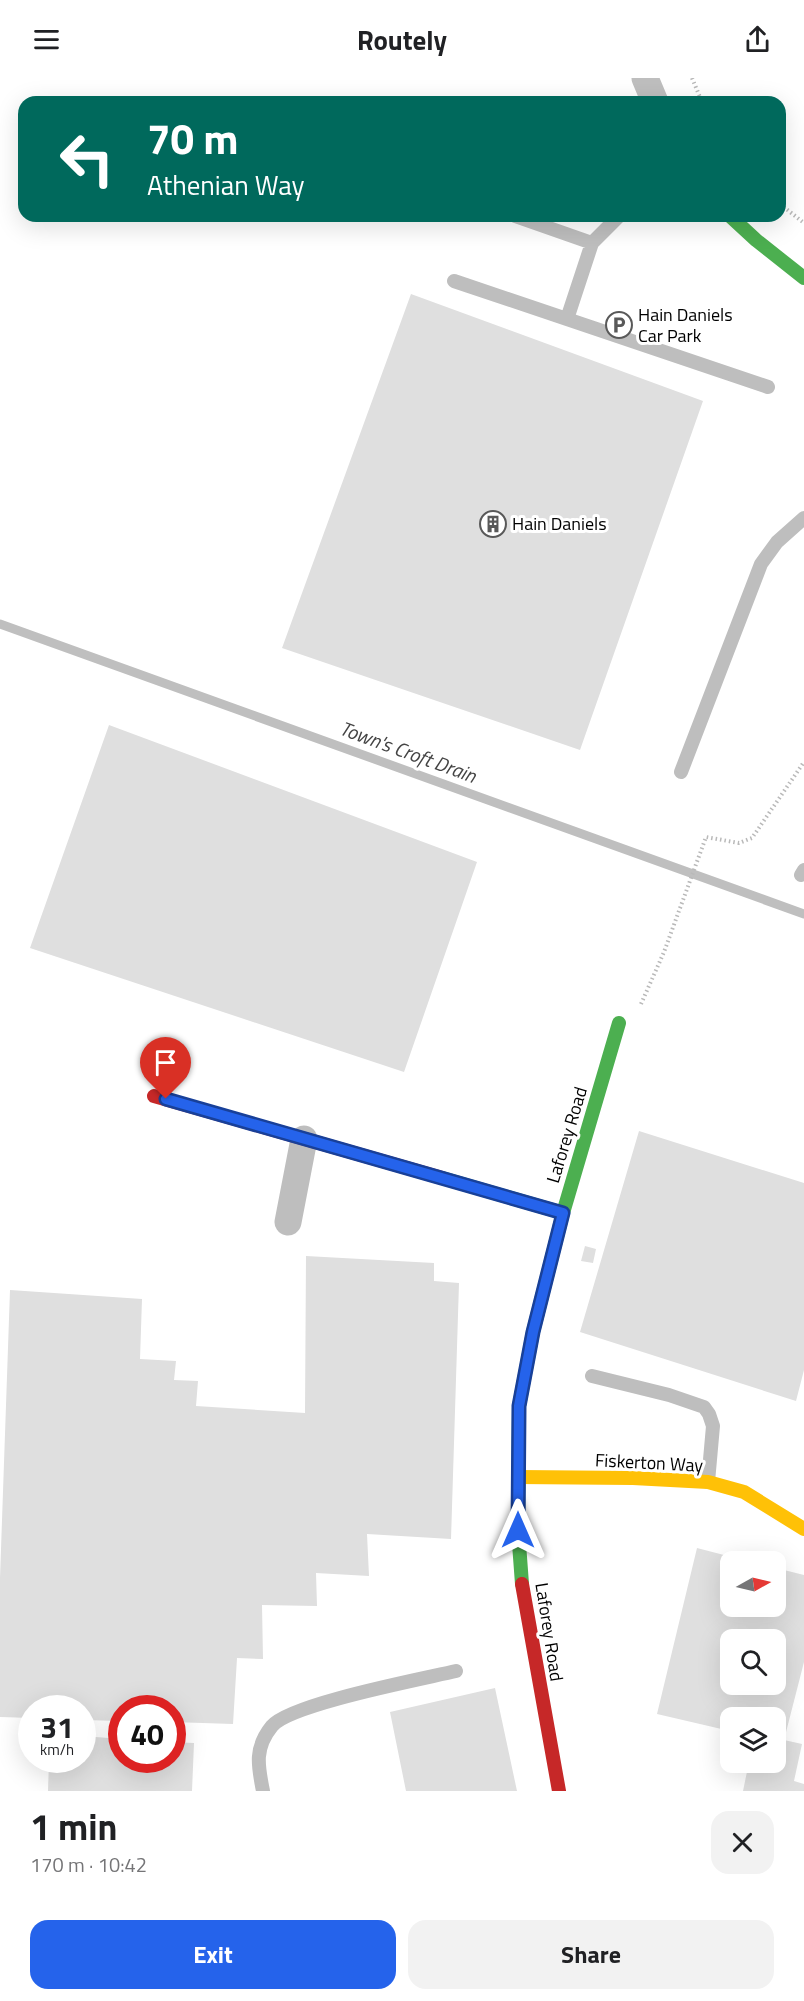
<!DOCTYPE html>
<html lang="en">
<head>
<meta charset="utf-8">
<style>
	:root { --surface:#fff; --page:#f2f2f2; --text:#202124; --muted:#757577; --accent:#2563eb }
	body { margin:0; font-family:"Titillium Web",sans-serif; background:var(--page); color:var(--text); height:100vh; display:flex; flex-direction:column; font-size:22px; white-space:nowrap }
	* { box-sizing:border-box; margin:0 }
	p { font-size:20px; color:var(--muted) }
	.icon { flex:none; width:33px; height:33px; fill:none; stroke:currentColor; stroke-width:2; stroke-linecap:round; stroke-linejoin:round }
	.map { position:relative; height:1713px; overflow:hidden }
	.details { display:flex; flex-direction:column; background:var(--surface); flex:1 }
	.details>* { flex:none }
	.top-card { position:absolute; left:18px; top:18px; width:768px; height:126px; border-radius:18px; box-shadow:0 6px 24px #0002; background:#00695c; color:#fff; overflow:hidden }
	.needle { width:39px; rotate:82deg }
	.tools { position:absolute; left:720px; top:1473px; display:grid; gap:12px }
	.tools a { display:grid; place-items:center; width:66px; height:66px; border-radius:12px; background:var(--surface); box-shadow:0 6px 24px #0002; font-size:30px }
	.speed { position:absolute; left:18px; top:1617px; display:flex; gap:12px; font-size:30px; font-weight:700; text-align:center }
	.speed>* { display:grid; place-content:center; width:78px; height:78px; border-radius:50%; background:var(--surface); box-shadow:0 6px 24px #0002; line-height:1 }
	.speed small { font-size:15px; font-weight:400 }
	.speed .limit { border:9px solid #d22; background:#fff; color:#111 }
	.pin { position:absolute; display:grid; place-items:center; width:51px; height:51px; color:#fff; margin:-62px -26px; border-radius:50% 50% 50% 0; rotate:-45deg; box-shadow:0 0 6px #0007 }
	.pin .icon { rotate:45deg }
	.me { position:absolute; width:66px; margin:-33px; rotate:0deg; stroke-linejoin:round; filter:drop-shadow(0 0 4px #0008) }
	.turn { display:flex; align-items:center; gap:21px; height:126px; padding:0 30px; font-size:27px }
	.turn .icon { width:78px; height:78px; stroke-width:2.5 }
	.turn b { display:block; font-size:42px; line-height:51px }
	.round { display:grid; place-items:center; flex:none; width:63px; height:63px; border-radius:18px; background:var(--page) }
	.headline { display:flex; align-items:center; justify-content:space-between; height:102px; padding:0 30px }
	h1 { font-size:36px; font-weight:700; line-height:45px }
	.primary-button { display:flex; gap:12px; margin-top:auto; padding:12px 30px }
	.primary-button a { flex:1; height:69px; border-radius:18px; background:var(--accent); color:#fff; font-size:24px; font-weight:700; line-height:69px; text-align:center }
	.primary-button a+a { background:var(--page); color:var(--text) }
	header { display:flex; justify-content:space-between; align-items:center; height:78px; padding:0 30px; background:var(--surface); font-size:27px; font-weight:700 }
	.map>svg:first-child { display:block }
</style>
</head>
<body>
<header><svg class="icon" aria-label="menu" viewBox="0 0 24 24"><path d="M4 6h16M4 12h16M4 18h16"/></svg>Routely<svg class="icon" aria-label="share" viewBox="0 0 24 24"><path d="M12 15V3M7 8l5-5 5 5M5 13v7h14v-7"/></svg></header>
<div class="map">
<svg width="804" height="1713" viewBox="0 0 804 1713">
	<rect width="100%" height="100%" fill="#fff"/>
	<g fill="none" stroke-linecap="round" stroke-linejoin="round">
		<!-- stream -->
		<path stroke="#bfbfbf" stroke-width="9" d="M 0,546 L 804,836"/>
	</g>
	<!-- building -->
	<path fill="#dfdfdf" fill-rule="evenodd" d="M 411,216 L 703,323 L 580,672 L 282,570 Z
		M 109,647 L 477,784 L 404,994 L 30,870 Z
		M 639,1053 L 804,1105 L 804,1292 L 796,1323 L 580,1254 Z
		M 585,1168 L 596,1171 L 593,1185 L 581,1183 Z
		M 306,1178 L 434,1185 L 434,1203 L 459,1205 L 451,1461 L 367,1456 L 369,1498 L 316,1495 L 317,1528 L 262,1527 L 263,1581 L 237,1580 L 233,1646 L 172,1644 L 172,1630 L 122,1630 L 122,1643 L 82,1642 L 82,1630 L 32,1630 L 32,1640 L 0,1639 L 0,1500 L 10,1212 L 142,1221 L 140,1281 L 176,1283 L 174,1302 L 198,1303 L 196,1328 L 305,1335 Z
		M 697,1470 L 747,1483 L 730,1484 L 730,1528 L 776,1528 L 776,1490 L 804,1497 L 804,1584 L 784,1662 L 802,1666 L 794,1703 L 804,1706 L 804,1713 L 743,1713 L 749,1684 L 776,1684 L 776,1640 L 730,1640 L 730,1653 L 657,1636 ZM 730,1562 L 776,1562 L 776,1606 L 730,1606 Z
		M 495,1610 L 517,1713 L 406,1713 L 390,1634 Z
		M 82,1658 L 122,1661 L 122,1682 L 172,1682 L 172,1664 L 194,1665 L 192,1713 L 48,1713 L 49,1682 L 82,1682 Z"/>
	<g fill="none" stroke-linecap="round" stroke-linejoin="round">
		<!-- path -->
		<path stroke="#b9b9b9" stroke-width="4" stroke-dasharray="1.5 3" stroke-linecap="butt" d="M 692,0 L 702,24
			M 780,126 L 804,145
			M 641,926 L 664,874 L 706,759 L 739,765 L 752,760 L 804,684"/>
		<!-- lane -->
		<path stroke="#bebebe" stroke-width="14" d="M 515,138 L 592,165
			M 454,203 L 768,309
			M 567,241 L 592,165 L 619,138
			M 681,694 L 761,486 L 777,464 L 804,440
			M 801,797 L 804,792
			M 592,1298 L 669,1317 L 704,1329 L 709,1336 L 713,1348 L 708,1404
			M 263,1713 C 258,1688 254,1670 272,1648 C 290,1626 422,1601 456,1593"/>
		<!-- street -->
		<path stroke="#bebebe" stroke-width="27" d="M 645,0 L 655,24
			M 288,1144 L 304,1061"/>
		<!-- fast -->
		<path stroke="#4caf50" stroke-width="14" d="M 730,138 L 756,162 L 804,200
			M 442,1100 L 563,1135
			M 522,1506 L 518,1452 L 519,1328 L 533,1254 L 563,1135 L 619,945"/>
		<!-- slow -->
		<path stroke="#ffc107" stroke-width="14" d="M 518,1399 L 633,1400 L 708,1404 L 744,1414 L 804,1451"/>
		<!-- jam -->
		<path stroke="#c62828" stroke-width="14" d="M 154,1018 L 442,1100
			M 522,1506 L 559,1713"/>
	</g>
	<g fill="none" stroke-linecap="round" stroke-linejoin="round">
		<defs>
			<path id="route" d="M 166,1021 L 563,1135 L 533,1254 L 519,1328 L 518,1452"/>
		</defs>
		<!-- route casing -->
		<use href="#route" stroke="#184099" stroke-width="15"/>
		<!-- route -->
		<use href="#route" stroke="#2563eb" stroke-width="10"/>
	</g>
	<!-- icons -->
	<defs>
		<symbol id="parking-ring" viewBox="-11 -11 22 22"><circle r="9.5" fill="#fff" stroke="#595959" stroke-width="1.5"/><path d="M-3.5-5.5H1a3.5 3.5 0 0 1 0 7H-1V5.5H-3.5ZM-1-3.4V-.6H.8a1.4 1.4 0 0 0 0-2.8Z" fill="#595959"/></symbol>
		<symbol id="building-ring" viewBox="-11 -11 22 22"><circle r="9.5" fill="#fff" stroke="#595959" stroke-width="1.5"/><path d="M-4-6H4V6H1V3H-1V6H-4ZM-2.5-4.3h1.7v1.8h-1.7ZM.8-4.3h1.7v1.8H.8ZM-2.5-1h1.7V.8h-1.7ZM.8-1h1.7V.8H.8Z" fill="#595959"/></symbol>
	</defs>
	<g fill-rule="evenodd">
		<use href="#parking-ring" x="604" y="232" width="30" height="30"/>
		<use href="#building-ring" x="478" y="431" width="30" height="30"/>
	</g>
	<g text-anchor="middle" stroke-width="6" stroke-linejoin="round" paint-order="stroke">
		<!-- poi labels -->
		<g font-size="18" fill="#000" stroke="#fff" text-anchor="start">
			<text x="638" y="243">Hain Daniels<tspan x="638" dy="21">Car Park</tspan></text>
			<text x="512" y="452">Hain Daniels</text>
		</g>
		<!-- street labels -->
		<g font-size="18" fill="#000" stroke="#fff">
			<text transform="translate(567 1057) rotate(-73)" y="6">Laforey Road</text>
			<text transform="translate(649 1385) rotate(3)" y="6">Fiskerton Way</text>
			<text transform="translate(549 1554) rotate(81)" y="6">Laforey Road</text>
		</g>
		<!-- water labels -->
		<g font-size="20" font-style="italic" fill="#444" stroke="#fff">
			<text transform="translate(408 674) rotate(20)" y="7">Town's Croft Drain</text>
		</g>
	</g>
</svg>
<div class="tools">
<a><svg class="needle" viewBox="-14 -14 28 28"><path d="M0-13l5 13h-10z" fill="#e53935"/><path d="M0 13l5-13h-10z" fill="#757577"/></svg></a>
<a><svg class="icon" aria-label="search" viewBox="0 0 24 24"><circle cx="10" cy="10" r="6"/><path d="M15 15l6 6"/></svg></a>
<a><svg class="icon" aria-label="layers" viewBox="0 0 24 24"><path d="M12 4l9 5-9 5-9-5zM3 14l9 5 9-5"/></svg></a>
</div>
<div class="speed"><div>31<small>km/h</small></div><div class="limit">40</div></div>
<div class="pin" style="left:166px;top:1021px;background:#d93025"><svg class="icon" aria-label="arrive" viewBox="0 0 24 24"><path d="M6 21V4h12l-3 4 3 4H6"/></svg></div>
<svg class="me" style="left:518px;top:1452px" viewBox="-20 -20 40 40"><path d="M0-17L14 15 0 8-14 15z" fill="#2563eb" stroke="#fff" stroke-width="4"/></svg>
<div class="top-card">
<div class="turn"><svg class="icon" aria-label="left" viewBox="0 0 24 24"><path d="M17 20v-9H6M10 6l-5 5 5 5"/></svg><div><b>70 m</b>Athenian Way</div></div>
</div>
</div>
<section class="details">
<div class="headline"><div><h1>1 min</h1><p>170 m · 10:42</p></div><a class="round"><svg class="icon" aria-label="close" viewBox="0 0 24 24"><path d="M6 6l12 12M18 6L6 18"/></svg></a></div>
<div class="primary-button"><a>Exit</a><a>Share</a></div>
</section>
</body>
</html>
